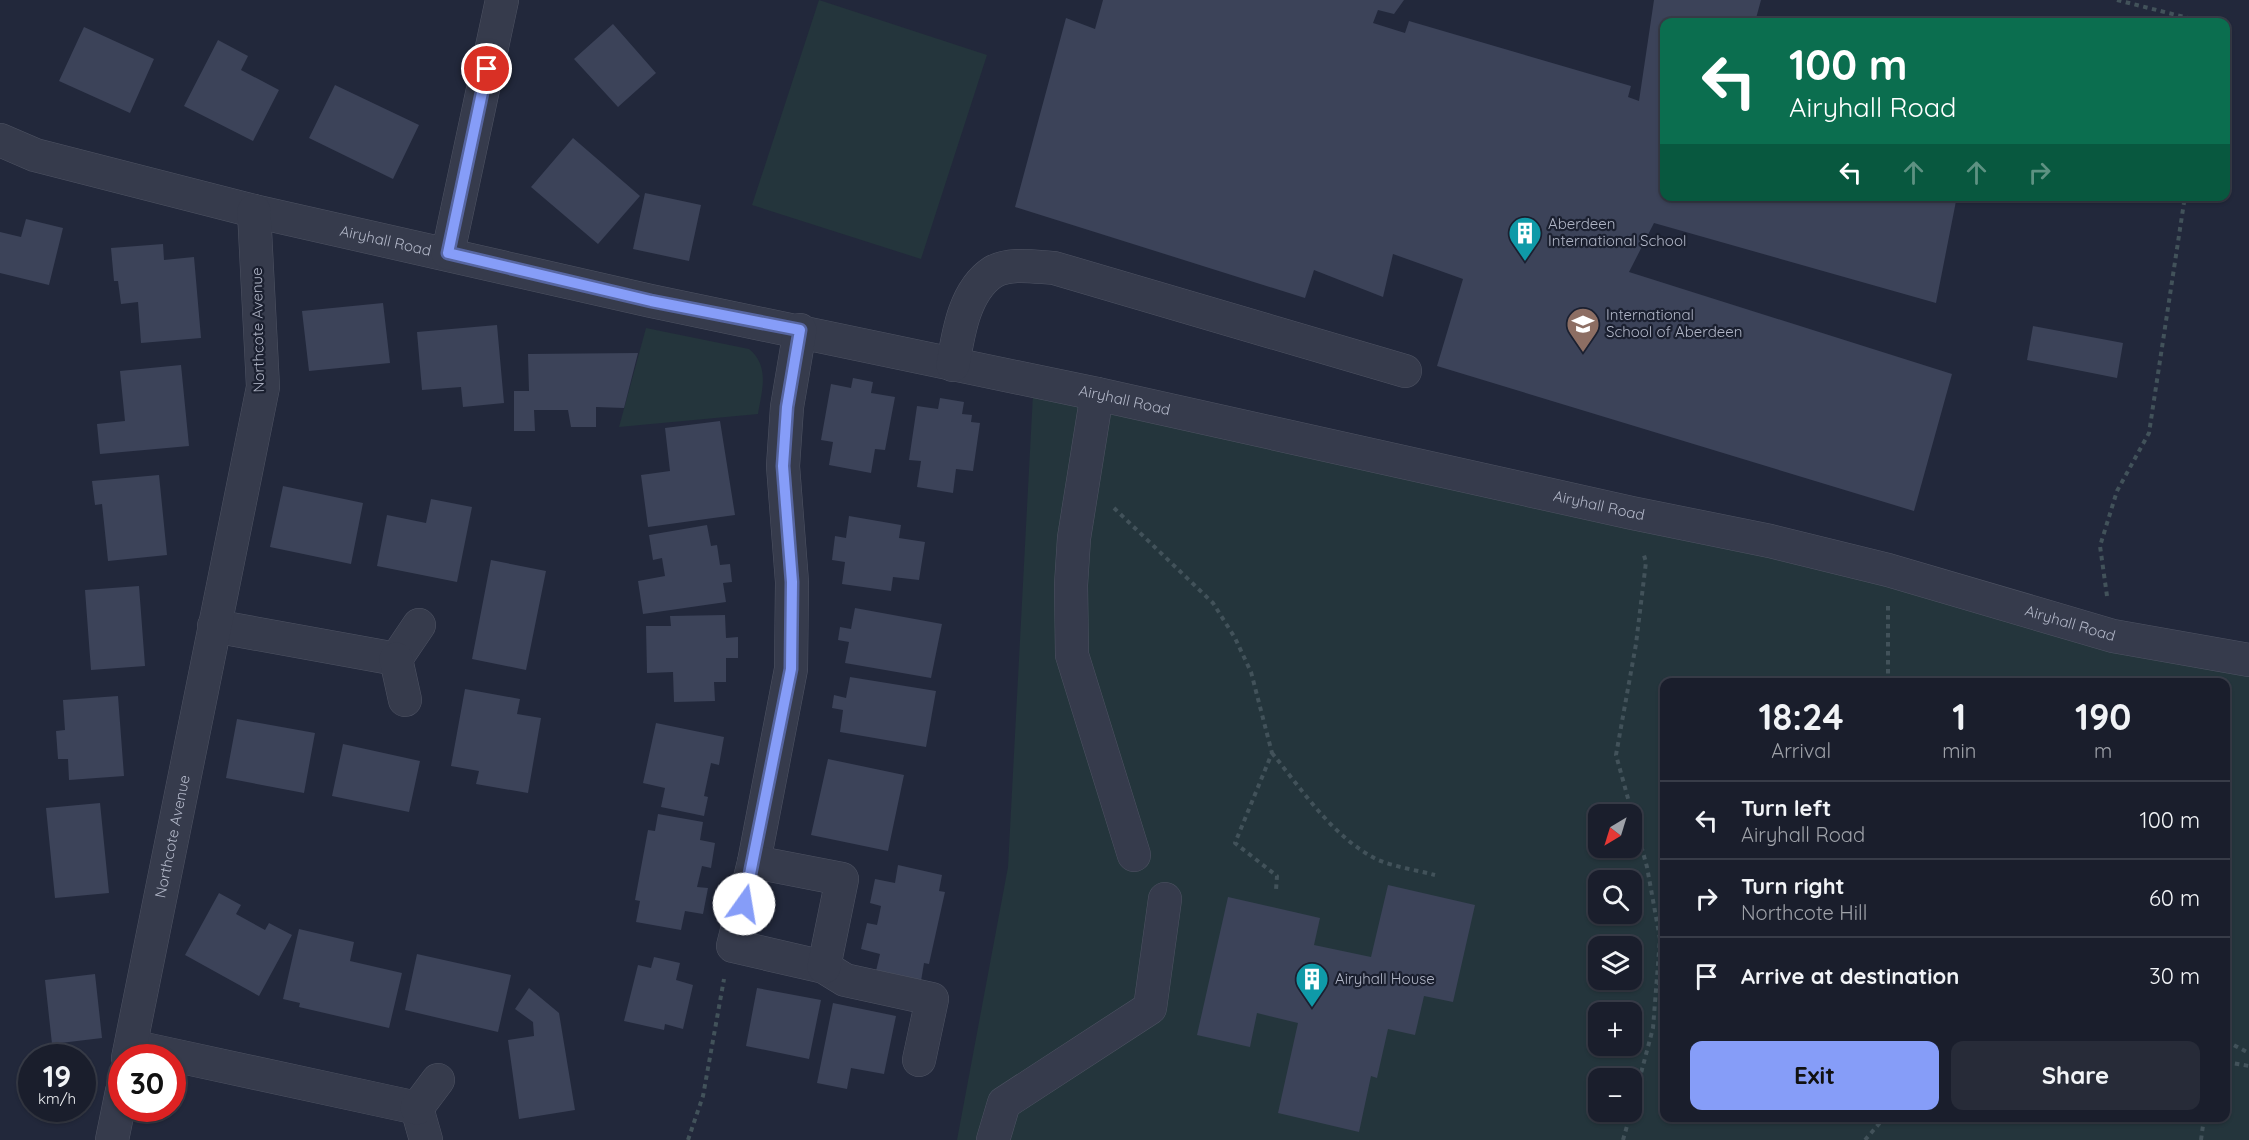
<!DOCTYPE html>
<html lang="en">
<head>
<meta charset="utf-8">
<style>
	:root { --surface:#1a1e2c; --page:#272b38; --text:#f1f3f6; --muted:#9fa2a9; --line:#383c48; --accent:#869df8 }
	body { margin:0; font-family:Quicksand,sans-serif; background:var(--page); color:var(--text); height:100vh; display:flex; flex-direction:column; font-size:22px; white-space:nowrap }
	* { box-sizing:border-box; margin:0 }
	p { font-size:20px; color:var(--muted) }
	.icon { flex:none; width:33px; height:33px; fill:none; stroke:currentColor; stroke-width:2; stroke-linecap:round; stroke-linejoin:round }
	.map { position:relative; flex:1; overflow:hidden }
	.sheet { position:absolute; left:1660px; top:678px; width:570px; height:444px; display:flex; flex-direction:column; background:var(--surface); border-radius:12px; box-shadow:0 2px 4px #0004,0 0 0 2px var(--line) }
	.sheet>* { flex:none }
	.hud { position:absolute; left:1660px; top:18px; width:570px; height:183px; border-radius:12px; box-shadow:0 2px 4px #0004,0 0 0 2px var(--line); background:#0b6e4f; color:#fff; overflow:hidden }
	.needle { width:39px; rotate:218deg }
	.buttons { position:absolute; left:1588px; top:804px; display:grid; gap:12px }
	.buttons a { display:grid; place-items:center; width:54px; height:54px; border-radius:12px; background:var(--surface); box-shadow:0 2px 4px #0004,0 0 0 2px var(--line); font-size:30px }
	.speed { position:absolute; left:18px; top:1044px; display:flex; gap:12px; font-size:30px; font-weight:700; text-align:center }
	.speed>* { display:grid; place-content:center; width:78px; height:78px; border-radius:50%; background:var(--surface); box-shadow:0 2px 4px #0004,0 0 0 2px var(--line); line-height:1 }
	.speed small { font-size:15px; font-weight:400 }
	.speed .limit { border:9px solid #d22; background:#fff; color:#111 }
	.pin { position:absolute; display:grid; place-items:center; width:51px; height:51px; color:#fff; margin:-26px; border:3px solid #fff; border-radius:50%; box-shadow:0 2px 6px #0007 }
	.me { position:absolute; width:66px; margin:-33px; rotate:13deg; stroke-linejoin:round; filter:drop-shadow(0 0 4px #0008) }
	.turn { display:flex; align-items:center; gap:21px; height:126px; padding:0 30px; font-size:27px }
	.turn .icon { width:78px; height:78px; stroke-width:2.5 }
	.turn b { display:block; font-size:42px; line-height:51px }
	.lanes { display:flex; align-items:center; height:57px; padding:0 30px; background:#0003; justify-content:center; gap:30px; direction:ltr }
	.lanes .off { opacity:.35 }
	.eta { display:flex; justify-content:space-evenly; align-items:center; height:102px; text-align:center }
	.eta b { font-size:36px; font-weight:800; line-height:42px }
	.primary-button { display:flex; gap:12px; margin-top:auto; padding:12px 30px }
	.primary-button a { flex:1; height:69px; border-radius:12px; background:var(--accent); color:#111; font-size:24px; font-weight:800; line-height:69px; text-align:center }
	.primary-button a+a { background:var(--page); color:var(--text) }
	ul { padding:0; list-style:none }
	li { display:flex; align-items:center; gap:18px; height:78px; padding:0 30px; border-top:2px solid var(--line) }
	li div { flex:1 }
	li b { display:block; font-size:22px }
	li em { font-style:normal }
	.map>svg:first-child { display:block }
</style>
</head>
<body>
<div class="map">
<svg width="2249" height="1140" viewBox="0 0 2249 1140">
	<rect width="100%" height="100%" fill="#22283b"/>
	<!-- green -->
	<path fill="#24353c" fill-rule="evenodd" d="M 819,0 L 987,55 L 921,259 L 752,205 Z
		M 646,328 L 749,349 C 770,366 762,390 758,414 L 619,427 Z
		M 1033,394 L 2249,657 L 2249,1140 L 957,1140 L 1008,867 ZM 1665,682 L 2226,682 L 2226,1118 L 1665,1118 ZM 1599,814 L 1632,814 L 1632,848 L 1599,848 ZM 1599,880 L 1632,880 L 1632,914 L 1599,914 ZM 1599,946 L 1632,946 L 1632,980 L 1599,980 ZM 1599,1012 L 1632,1012 L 1632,1046 L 1599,1046 ZM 1599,1078 L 1632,1078 L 1632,1112 L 1599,1112 Z"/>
	<!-- building -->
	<path fill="#3c4359" d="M 1103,0 L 1404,0 L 1394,14 L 1378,10 L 1373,23 L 1405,33 L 1409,21 L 1631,86 L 1628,97 L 1639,101 L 1654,0 L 1761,0 L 1755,22 L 1665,22 L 1665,196 L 1957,196 L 1936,303 L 1654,223 L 1629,272 L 1952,374 L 1914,511 L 1437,366 L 1463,279 L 1393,254 L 1383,297 L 1314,270 L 1305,298 L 1015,207 L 1066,18 L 1095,29 Z
		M 613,24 L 656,73 L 618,107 L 574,59 Z
		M 84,27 L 154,59 L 130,113 L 59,81 Z
		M 218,40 L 248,56 L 241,70 L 279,90 L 253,141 L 184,106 Z
		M 335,85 L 419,125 L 393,179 L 309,138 Z
		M 573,138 L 640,196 L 598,244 L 531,187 Z
		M 645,193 L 701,205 L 689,261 L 633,249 Z
		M 26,219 L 63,228 L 49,285 L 0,273 L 0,232 L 21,237 Z
		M 163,244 L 164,260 L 194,257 L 201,338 L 141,343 L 138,302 L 121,304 L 118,281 L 114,281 L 111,248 Z
		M 383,303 L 390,363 L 309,371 L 302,311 Z
		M 497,325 L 504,403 L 463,407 L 461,387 L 422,390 L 417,332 Z
		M 2033,326 L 2123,343 L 2117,378 L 2027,360 Z
		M 638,353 L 624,408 L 596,407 L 596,427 L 571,427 L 568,410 L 534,410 L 535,431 L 514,431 L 514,391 L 529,391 L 528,354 Z
		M 181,365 L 189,446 L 100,454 L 97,424 L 125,421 L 120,371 Z
		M 853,378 L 873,382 L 871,393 L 895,397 L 885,450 L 875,449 L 871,473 L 829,465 L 833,442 L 821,440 L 831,384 L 851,388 Z
		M 940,398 L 964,402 L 962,414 L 972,415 L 971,422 L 980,423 L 973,471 L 956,469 L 953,493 L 917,487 L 921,461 L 909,460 L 917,406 L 938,409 Z
		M 720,421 L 735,515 L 648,527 L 641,475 L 670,471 L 665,428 Z
		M 159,475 L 167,555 L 108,561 L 102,504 L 95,505 L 92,481 Z
		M 283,486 L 363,503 L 351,564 L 270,547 Z
		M 431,499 L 472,507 L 457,582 L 377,566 L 387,515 L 426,523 Z
		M 849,516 L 901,525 L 899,538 L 925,542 L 919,580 L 893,577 L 891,591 L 842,584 L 845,562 L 832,560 L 835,536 L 846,538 Z
		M 707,525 L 711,546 L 717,545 L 720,565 L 730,564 L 732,582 L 723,583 L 726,602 L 643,614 L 638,581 L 665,576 L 662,558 L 653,560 L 649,535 Z
		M 491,560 L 546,571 L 526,670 L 472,659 Z
		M 139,586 L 145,666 L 91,670 L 85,590 Z
		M 855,608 L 942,624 L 931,678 L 845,663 L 849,642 L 838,640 L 840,627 L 851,629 Z
		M 725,615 L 726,638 L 738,637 L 738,658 L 726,658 L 726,682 L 714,682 L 715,701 L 674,702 L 673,672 L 647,673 L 646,626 L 671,626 L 670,616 Z
		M 850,677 L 936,691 L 926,747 L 840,732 L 843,710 L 832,708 L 834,695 L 846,698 Z
		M 465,689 L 520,699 L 517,714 L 541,718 L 528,793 L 476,784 L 479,771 L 451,766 Z
		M 118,696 L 124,776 L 69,780 L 68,759 L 58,759 L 56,731 L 65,730 L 63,700 Z
		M 237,719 L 315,733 L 304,793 L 226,778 Z
		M 656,723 L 724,737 L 719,765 L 711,763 L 704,796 L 708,797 L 704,816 L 661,807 L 665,788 L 643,783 Z
		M 343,744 L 420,761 L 409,812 L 332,796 Z
		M 828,759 L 904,775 L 888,851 L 811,835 Z
		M 100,803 L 109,893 L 55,898 L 46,808 Z
		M 658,814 L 703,822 L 700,840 L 715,843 L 711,868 L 702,866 L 697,887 L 708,888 L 703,914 L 685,911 L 681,930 L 636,922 L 640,901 L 635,900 L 648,830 L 655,831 Z
		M 898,865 L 942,875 L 939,891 L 945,892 L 929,964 L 924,963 L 921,981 L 876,971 L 880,954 L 861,949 L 867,923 L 877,925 L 879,916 L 881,906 L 870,903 L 875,879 L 895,883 Z
		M 1388,885 L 1475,905 L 1453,1002 L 1424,996 L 1415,1035 L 1388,1029 L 1377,1078 L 1371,1076 L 1359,1132 L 1278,1113 L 1298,1023 L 1257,1013 L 1250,1047 L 1197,1035 L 1228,897 L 1320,918 L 1314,945 L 1371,957 Z
		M 219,893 L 241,905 L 236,914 L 265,930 L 269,923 L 292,935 L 259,996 L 185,955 Z
		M 299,929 L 354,942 L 350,961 L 402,973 L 389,1028 L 299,1007 L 300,1003 L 283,999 Z
		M 417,954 L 511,975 L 498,1032 L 405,1010 Z
		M 654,957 L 680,963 L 676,980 L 693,985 L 683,1029 L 665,1024 L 664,1030 L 624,1021 L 638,965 L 651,968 Z
		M 95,974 L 102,1038 L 52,1044 L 45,980 Z
		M 529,988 L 559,1013 L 575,1110 L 519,1119 L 508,1040 L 534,1036 L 533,1022 L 515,1009 Z
		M 757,988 L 821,1000 L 809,1059 L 746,1046 Z
		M 833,1003 L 896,1016 L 884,1074 L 851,1068 L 847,1089 L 817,1083 Z"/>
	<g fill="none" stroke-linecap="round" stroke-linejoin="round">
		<defs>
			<g id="minor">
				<path id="s1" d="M 0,140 L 35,155 L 254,211 L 651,301 L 1097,394 L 1632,513 L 1770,541 L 1888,570 L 2113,636 L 2249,660"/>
				<path d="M 448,253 L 502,0"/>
				<path d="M 800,330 L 787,407 L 783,466 L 792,582 L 791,669 L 754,862 L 733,946 L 824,967 L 845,980 L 932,999 L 919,1060"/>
				<path d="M 953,365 C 958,335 964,291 993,272 C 1010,262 1036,267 1054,268 L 1405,371"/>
				<path d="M 1097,394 L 1074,538 L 1071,585 L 1072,655 L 1134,855"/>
				<path d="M 214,626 L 396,659 L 419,625"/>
				<path d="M 396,659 L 405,700"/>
				<path d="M 754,862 L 842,879 L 824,967"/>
				<path d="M 131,1046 L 417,1108 L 426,1140"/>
				<path id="s2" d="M 128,1058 L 263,387 L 254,211"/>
				<path d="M 417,1108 L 438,1080"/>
				<path d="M 112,1140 L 122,1091"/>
				<path d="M 993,1140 L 1004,1103 L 1150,1008 L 1165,899"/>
			</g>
		</defs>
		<!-- minor casing -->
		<use href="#minor" stroke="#4e5363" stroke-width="34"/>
		<!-- path -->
		<path stroke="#42525a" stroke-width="4" stroke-dasharray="4.5 4.5" stroke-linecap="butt" d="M 2117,0 L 2204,22
			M 1114,508 L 1213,603 L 1235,638 L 1251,672 L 1272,753 L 1235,843 L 1277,876 L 1276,890
			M 2107,596 L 2100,546 L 2117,491 L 2149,433 L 2185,196
			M 1888,606 L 1888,682
			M 1272,753 C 1302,790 1333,837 1376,859 C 1394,867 1416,870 1435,875
			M 1657,983 L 1665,984
			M 2226,1041 L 2249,1053
			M 2226,1062 L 2249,1066
			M 1632,1107 L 1653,1028 L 1660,939 L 1647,867 L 1616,755 L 1636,644 L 1646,562 L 1643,552
			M 688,1140 L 703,1096 L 724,979
			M 1623,1140 L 1631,1112
			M 1865,1140 L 1884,1118
			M 2201,1140 L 2204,1118"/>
		<!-- minor -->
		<use href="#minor" stroke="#363b4c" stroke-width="33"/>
	</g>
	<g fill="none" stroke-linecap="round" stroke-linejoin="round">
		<defs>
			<path id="route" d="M 487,69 L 448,253 L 651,301 L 800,330 L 787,407 L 783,466 L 792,582 L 791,669 L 744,904"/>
		</defs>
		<!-- route casing -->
		<use href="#route" stroke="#5766a1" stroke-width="15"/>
		<!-- route -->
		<use href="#route" stroke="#869df8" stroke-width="10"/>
	</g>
	<!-- icons -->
	<defs>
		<symbol id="building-pin" viewBox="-11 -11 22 30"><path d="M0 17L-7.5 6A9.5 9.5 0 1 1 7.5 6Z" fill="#0f9aa8" stroke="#1b2030"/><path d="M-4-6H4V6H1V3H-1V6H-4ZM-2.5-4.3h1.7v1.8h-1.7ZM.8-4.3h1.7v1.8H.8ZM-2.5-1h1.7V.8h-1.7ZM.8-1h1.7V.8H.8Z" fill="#fff"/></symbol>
		<symbol id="school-pin" viewBox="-11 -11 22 30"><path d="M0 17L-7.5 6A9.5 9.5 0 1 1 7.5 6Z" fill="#8d6e63" stroke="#1b2030"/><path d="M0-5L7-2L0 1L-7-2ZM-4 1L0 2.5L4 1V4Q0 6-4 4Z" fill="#fff"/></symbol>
	</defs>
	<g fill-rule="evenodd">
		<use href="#building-pin" x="1506" y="214" width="38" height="52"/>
		<use href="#school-pin" x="1564" y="305" width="38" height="52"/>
		<use href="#building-pin" x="1293" y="960" width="38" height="52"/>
	</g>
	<g text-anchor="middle" stroke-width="4.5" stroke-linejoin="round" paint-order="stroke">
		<!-- poi labels -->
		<g font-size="15" fill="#b1b6c7" stroke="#1b2030" text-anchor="start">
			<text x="1548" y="229">Aberdeen<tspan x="1548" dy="17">International School</tspan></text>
			<text x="1606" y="320">International<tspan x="1606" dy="17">School of Aberdeen</tspan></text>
			<text x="1335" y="984">Airyhall House</text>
		</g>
		<!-- street labels -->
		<g font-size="15" fill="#b1b6c7" stroke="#1b2030">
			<text dy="5" stroke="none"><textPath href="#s1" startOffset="399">Airyhall Road</textPath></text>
			<text transform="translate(258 330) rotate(-91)" y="5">Northcote Avenue</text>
			<text dy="5" stroke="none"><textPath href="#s1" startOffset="1155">Airyhall Road</textPath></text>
			<text dy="5" stroke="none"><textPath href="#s1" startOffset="1641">Airyhall Road</textPath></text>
			<text dy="5" stroke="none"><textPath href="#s1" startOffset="2127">Airyhall Road</textPath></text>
			<text dy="5" stroke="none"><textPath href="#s2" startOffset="226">Northcote Avenue</textPath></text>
		</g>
	</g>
</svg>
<div class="buttons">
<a><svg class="needle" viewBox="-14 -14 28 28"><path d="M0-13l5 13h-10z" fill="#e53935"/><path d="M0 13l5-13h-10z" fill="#9fa2a9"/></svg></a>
<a><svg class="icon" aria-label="search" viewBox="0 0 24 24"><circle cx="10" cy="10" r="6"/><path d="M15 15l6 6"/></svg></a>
<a><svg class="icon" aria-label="layers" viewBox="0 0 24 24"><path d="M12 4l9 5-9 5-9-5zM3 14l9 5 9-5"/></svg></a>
<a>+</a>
<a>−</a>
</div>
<div class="speed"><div>19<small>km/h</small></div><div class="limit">30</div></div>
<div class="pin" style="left:487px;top:69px;background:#d93025"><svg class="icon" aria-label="arrive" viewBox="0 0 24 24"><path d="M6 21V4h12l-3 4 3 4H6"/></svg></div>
<svg class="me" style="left:744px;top:904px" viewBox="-20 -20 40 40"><circle r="19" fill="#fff"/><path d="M0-13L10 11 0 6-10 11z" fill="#869df8"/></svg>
<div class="hud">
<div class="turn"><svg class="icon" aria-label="left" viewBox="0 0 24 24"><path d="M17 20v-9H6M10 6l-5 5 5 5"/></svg><div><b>100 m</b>Airyhall Road</div></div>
<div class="lanes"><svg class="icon" aria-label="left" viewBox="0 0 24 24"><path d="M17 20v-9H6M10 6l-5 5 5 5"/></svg><svg class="icon off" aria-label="ahead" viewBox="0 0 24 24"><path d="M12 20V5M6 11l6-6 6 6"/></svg><svg class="icon off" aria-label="ahead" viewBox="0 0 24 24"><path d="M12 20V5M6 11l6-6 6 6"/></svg><svg class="icon off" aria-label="right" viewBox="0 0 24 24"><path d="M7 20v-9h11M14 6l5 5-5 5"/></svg></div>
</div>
<section class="sheet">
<div class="eta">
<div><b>18:24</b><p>Arrival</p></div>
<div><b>1</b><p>min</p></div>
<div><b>190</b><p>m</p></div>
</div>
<ul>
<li><svg class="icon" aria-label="left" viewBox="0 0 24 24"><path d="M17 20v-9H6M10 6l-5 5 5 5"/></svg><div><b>Turn left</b><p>Airyhall Road</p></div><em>100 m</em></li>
<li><svg class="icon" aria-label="right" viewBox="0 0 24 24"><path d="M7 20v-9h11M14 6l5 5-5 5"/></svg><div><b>Turn right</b><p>Northcote Hill</p></div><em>60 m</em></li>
<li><svg class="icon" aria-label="arrive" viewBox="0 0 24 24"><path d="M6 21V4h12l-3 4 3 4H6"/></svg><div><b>Arrive at destination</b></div><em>30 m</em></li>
</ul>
<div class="primary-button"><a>Exit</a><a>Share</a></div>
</section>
</div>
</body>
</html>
